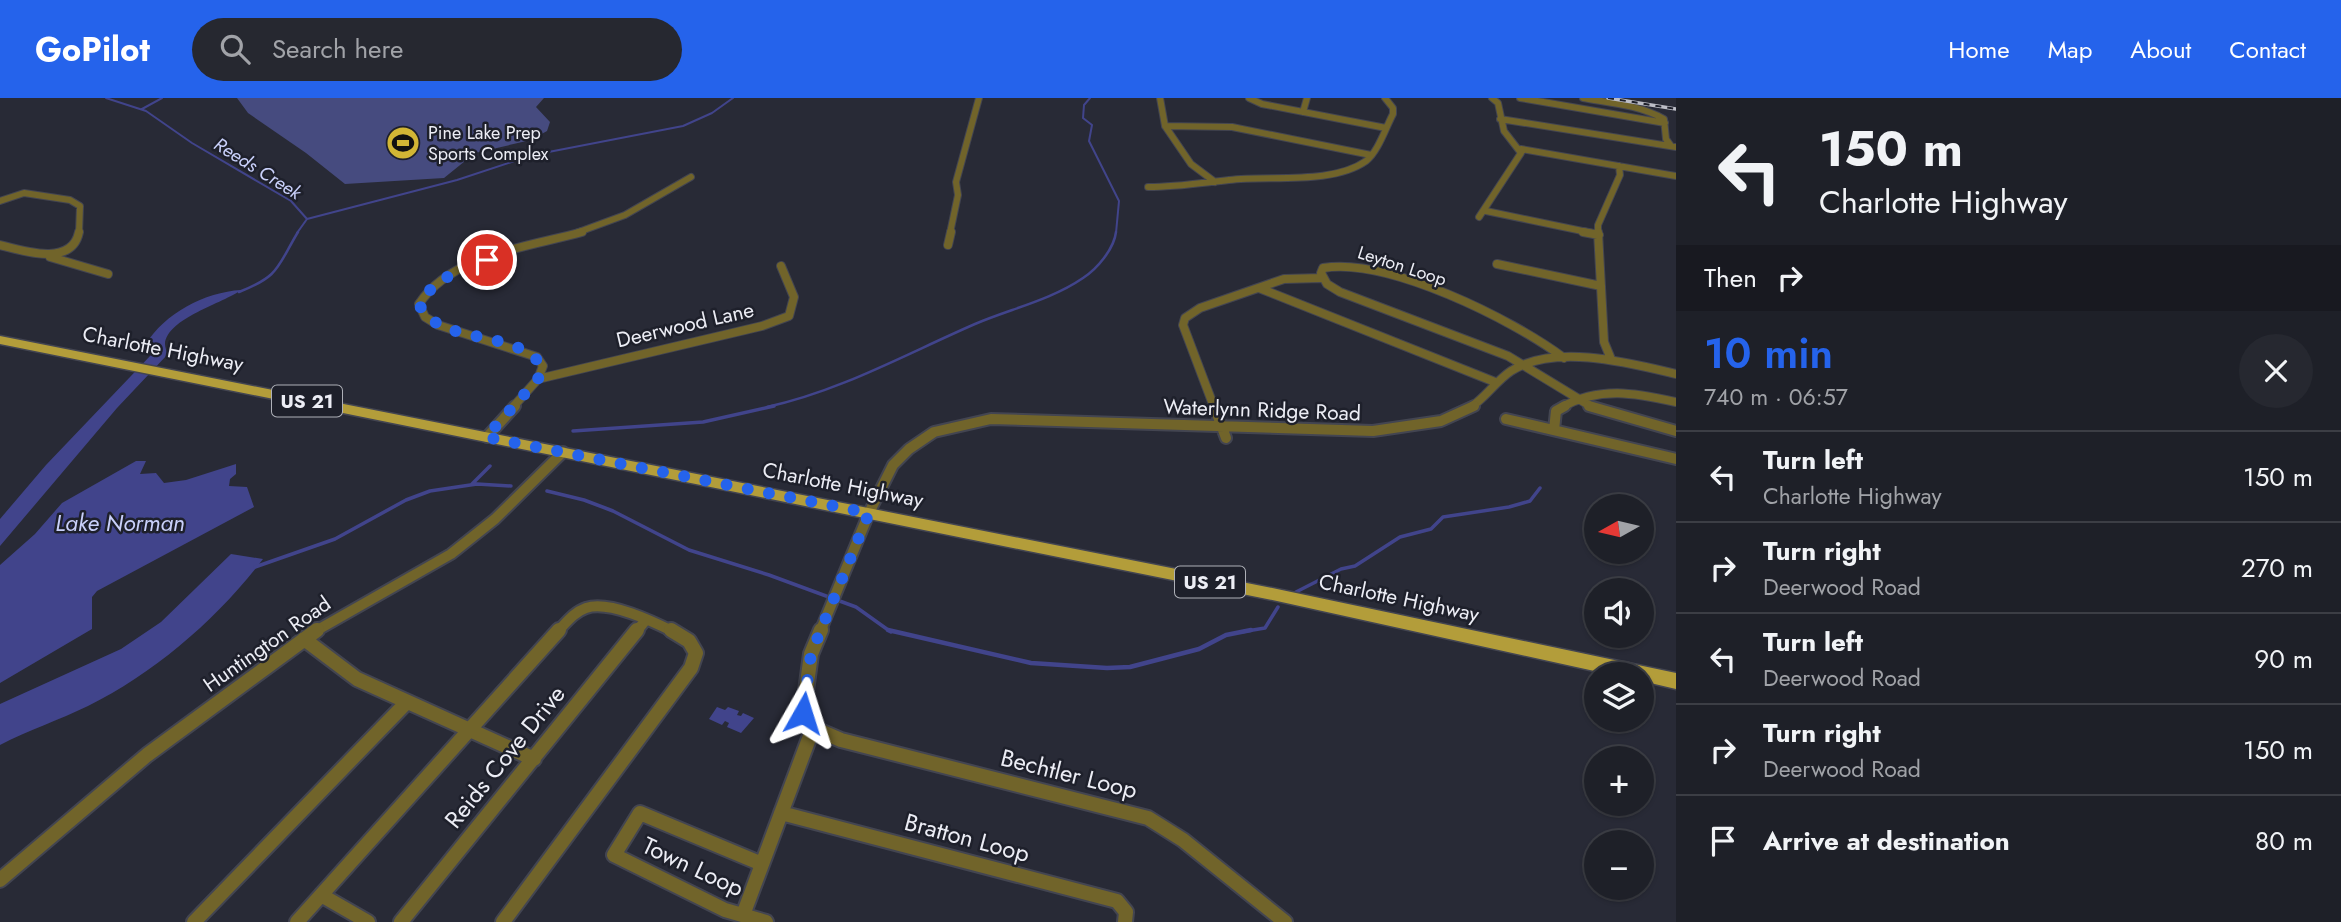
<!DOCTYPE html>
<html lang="en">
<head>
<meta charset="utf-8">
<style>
	:root { --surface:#1e2028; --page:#262830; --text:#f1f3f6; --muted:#a1a3a8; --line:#3c3e45; --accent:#2563eb }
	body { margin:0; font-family:Jost,sans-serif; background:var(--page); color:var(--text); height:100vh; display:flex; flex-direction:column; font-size:26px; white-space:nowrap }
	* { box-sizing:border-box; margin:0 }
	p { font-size:23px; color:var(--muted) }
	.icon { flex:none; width:38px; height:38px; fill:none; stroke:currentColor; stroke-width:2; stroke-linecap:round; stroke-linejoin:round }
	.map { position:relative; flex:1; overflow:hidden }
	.details { display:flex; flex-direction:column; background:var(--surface); width:665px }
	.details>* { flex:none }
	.hud { background:#1e2028; color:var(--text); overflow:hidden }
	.needle { width:46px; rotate:262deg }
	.fabs { position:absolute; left:1584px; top:396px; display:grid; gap:14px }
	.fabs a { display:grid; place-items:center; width:70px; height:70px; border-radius:50%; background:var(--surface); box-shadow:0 2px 5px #0004,0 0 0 2px var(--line); font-size:35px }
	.pin { position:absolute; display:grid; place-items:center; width:60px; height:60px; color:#fff; margin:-30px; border:4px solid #fff; border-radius:50%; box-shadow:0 2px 7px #0007 }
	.me { position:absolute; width:77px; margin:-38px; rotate:6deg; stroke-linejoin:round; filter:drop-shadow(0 0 5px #0008) }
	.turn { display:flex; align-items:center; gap:24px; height:147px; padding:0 28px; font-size:32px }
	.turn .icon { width:91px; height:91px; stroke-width:2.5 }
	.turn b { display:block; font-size:49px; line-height:60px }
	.then { display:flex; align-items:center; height:66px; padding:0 28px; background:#0003; gap:14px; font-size:26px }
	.round { display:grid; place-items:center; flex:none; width:74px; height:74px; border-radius:37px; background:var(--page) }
	.summary { display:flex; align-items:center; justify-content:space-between; height:119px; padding:0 28px }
	h1 { font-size:42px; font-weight:600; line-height:52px; color:var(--accent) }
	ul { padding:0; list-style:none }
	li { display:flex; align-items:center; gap:21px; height:91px; padding:0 28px; border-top:2px solid var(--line) }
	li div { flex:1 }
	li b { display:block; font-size:26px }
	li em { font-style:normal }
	header { display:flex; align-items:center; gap:42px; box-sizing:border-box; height:98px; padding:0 35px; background:var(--accent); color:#fff }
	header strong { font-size:33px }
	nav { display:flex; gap:38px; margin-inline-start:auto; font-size:24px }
	.search { width:490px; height:63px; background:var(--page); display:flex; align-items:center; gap:18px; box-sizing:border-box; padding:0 24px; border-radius:38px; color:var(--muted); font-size:26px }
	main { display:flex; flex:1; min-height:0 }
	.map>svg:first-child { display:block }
</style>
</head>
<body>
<header>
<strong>GoPilot</strong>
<div class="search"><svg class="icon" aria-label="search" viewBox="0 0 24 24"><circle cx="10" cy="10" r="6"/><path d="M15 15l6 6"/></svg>Search here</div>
<nav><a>Home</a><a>Map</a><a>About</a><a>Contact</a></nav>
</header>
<main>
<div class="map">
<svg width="1676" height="824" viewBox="0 0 1676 824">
	<rect width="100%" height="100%" fill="#282a36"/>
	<!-- green -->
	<path fill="#464b7f" d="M 237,0 L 544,0 L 536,9 L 550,24 L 547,33 L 531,42 L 475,55 L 444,80 L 345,86 L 306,55 L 248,15 Z"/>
	<!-- water -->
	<path fill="#41448b" d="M 241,192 C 224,205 167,220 165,246 C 165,250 167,253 167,257 L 117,310 L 0,448 L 0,421 L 46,367 L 151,257 L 146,246 C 164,216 205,194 241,192 Z
		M 136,363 L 146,363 L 140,376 L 156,375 L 164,385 L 186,382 L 236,366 L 236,376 L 230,381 L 229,388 L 247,389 L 254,409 L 97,493 L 92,499 L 92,531 L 0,585 L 0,467 L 35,436 L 62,405 Z
		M 231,456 L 263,461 C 217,521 156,574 88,608 C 59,622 29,632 0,647 L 0,606 L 121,551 L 161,524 Z
		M 717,609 L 725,612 L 728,609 L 739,613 L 737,617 L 741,618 L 743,615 L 754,620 L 741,635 L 727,629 L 729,625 L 725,623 L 722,627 L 709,621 Z"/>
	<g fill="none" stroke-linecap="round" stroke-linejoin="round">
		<!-- stream-far3 -->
		<path stroke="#41448b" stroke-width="2" d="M 106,0 L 146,13 L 192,45 L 291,103 L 307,121 L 297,135
			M 1090,0 L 1084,7 L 1083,20 L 1092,27 L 1089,43 L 1119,103 L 1116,135
			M 142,11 L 162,0
			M 307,121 L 457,82 L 533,57 L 683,28 L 712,15 L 733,0"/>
		<!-- stream-far2 -->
		<path stroke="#41448b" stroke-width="2.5" d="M 239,194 C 280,178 277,169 298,134
			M 767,309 C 840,293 906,256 975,226 C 1010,211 1051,202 1083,180 C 1097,171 1114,151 1116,134"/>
		<!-- stream-far1 -->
		<path stroke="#41448b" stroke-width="3.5" d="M 573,333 L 703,324 L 774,308
			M 472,386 L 490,368
			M 547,393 L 584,402 L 613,413 L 689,452 L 769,477 L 856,509 L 891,534
			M 255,469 L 335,441 L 406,402 L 430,393 L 477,386 L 511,388
			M 1296,494 L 1341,471 L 1355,468 L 1400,439 L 1431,431 L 1443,419 L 1509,409 L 1530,403 L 1540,390
			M 1241,534 L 1265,530 L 1278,509"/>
		<!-- stream -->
		<path stroke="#41448b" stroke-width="4.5" d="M 888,532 L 1031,565 L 1107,570 L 1130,569 L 1199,551 L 1226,537 L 1251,532"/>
		<defs>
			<path id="minor-far3" d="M 1160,0 L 1165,28 L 1191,66 L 1215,84
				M 1249,0 L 1262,6 L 1386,30
				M 1520,0 L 1665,25
				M 1583,0 C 1611,5 1639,7 1664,21 L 1666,41 L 1671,48
				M 1303,14 L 1307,0
				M 1500,21 L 1676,49
				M 1165,28 L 1232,29 L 1371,57
				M 1521,51 L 1676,78
				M 1148,89 C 1176,89 1201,85 1229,82 C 1270,77 1332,87 1366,63 C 1378,54 1386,29 1393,16 L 1393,10 L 1385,0
				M 0,103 L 24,95 L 70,102 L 80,108 L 79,135
				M 1486,113 L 1592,135
				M 1479,119 L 1521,55 L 1504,33 L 1498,5 L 1492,0
				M 576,135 L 625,117 L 691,79
				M 950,135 L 958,97 L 956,84 L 979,0
				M 1598,135 L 1598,127 L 1620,77 L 1619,68"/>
			<path id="minor-far2" d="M 1583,134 L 1599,137
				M 1598,134 L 1604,244 L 1611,261
				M 0,147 C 23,153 72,169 79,134
				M 948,147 L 951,134
				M 50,159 L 108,176
				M 1497,166 L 1601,188
				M 1259,190 L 1495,284
				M 1564,260 C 1512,221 1387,159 1323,170 L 1321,175 L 1327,186 L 1340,194 L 1508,258 L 1592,309
				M 538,281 L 762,228 L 789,218 L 794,199 L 781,168
				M 513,309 L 538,281 L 543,268 L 537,259 L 438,227 L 425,219 L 419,206 C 452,156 529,149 582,134
				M 1214,309 L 1183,227 L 1185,220 L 1200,210 L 1284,181 L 1321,180
				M 1471,309 C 1486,299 1496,283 1511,273 C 1555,245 1630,265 1676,276
				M 1562,309 C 1600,288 1635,295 1676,304"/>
			<path id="minor-far1" d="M 1214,308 L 1226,340
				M 1589,308 L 1676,333
				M 1506,321 L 1676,361
				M 1554,332 L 1556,313 L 1565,308
				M 487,339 L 515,308
				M 314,534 L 451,456 L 495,421 L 563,354
				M 557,534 C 566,525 574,514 586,510 C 609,502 654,524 674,534
				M 636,534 L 645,523
				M 820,534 L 869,415 L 893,367 L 909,351 L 934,334 L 991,321 L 1373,333 L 1441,323 L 1474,308"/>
			<path id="minor" d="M 304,541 L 357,581 L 534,661
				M 813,630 L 841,642 L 1148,720 L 1183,742 L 1285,824
				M 781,715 L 1117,803 L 1126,814 L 1125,824
				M 762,766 L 640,715 L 614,757 L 725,812 L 766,824
				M 0,782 L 147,657 L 317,532
				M 321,797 L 368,824
				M 743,817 L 813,630 L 803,615 L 811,556 L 821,532
				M 194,824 L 407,604
				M 297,824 L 559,532
				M 401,824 L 637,532
				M 503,824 L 691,570 L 696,555 L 689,543 L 671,532"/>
			<path id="primary" d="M 0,238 L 1277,491 L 1676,575 L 1676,591 L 1642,583 L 1642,576 L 1608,576 L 1277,503 L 0,246 Z"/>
		</defs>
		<!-- minor-far3 casing -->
		<use href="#minor-far3" stroke="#434551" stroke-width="8"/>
		<!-- minor-far2 casing -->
		<use href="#minor-far2" stroke="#434551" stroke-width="10"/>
		<!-- minor-far1 casing -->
		<use href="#minor-far1" stroke="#434551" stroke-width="14"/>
		<!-- minor casing -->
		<use href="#minor" stroke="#434551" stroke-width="18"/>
		<!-- primary casing -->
		<use href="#primary" stroke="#434551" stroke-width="3"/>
		<!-- minor-far3 -->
		<use href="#minor-far3" stroke="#71642a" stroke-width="6"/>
		<!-- minor-far2 -->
		<use href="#minor-far2" stroke="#71642a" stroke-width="8"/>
		<!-- minor-far1 -->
		<use href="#minor-far1" stroke="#71642a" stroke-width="10"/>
		<!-- minor -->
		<use href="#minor" stroke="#71642a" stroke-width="14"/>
		<!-- primary -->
		<use href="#primary" fill="#b39d3a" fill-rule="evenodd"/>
		<defs>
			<path id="rail" d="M 1608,0 L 1676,11"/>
		</defs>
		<!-- rail casing -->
		<use href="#rail" stroke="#bcbdc6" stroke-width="3.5"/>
		<!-- rail -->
		<use href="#rail" stroke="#1e202b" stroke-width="2" stroke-dasharray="6" stroke-linecap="butt"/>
	</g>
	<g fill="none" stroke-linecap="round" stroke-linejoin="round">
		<!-- route -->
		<path stroke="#2563eb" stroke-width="12" stroke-dasharray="0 21.6" d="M 487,162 C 459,173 435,180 419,206 C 438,248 516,230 542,268 L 538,281 L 486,339 L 869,415 L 811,556 L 803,615"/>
	</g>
	<!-- icons -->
	<defs>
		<symbol id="stadium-disc" viewBox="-11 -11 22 22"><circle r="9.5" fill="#d2b635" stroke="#1e202b"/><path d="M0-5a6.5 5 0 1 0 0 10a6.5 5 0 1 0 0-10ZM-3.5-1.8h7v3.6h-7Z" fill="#111"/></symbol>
	</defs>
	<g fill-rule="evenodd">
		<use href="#stadium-disc" x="384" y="26" width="38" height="38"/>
	</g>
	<g text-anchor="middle" stroke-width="5" stroke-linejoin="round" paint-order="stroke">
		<!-- far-poi labels -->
		<g font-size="18" fill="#ecedf5" stroke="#1e202b" text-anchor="start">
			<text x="428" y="41">Pine Lake Prep<tspan x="428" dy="21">Sports Complex</tspan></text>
		</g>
		<!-- far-street labels -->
		<g font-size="18" fill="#ecedf5" stroke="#1e202b">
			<text transform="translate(1402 168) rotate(18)" y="6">Leyton Loop</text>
		</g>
		<!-- far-water labels -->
		<g font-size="19" font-style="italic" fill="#c9d0fa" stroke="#1e202b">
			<text transform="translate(258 70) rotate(32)" y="7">Reeds Creek</text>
		</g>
		<!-- shield labels -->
		<g fill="#1e202b" stroke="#aeb0b8" stroke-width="2">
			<rect x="272" y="287.5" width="70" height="31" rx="5"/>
			<rect x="1175" y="468.5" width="70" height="31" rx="5"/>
		</g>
		<g font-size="19" font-weight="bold" fill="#ecedf5">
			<text x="307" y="310">US 21</text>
			<text x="1210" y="491">US 21</text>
		</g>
		<!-- street labels -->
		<g font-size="21" fill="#ecedf5" stroke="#1e202b">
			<text transform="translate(685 227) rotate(-13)" y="7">Deerwood Lane</text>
			<text transform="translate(163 251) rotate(11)" y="7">Charlotte Highway</text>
			<text transform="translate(1262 312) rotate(2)" y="7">Waterlynn Ridge Road</text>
			<text transform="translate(843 387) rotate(11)" y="7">Charlotte Highway</text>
			<text transform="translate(1399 500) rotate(12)" y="7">Charlotte Highway</text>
			<text transform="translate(267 546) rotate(-35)" y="7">Huntington Road</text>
		</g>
		<!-- water labels -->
		<g font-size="23" font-style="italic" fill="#c9d0fa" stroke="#1e202b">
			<text x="120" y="433">Lake Norman</text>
		</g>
		<!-- near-street labels -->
		<g font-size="24" fill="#ecedf5" stroke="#1e202b">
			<text transform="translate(505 659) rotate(-51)" y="8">Reids Cove Drive</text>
			<text transform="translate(1069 676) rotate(14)" y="8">Bechtler Loop</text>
			<text transform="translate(967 740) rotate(15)" y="8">Bratton Loop</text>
			<text transform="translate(693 769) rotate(25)" y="8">Town Loop</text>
		</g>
	</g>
</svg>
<div class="fabs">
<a><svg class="needle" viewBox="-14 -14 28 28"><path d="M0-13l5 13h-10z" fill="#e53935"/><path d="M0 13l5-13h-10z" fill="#a1a3a8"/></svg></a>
<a><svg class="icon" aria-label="sound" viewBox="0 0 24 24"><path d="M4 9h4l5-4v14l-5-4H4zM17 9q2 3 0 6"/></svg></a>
<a><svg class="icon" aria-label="layers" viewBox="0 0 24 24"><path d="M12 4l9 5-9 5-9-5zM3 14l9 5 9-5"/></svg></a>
<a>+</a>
<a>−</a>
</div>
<div class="pin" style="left:487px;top:162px;background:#d93025"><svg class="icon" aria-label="arrive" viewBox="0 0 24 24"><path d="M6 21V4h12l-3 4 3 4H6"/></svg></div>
<svg class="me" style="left:803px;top:615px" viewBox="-20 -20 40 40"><path d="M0-17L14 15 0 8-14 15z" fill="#2563eb" stroke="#fff" stroke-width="4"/></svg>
</div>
<section class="details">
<div class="hud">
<div class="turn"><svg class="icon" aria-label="left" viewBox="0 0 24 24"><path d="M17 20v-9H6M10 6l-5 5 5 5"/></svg><div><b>150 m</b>Charlotte Highway</div></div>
<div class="then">Then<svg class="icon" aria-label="right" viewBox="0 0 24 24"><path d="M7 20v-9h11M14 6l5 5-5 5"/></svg></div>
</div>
<div class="summary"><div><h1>10 min</h1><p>740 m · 06:57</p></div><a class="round"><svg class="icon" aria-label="close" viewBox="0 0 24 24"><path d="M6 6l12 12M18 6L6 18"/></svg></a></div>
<ul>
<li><svg class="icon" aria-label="left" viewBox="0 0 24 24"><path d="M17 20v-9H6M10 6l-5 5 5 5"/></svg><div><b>Turn left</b><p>Charlotte Highway</p></div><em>150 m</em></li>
<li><svg class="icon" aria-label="right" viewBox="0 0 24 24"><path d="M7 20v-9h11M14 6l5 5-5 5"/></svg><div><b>Turn right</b><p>Deerwood Road</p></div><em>270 m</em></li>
<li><svg class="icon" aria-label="left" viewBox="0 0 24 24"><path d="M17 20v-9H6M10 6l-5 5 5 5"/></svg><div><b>Turn left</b><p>Deerwood Road</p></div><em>90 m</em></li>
<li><svg class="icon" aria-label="right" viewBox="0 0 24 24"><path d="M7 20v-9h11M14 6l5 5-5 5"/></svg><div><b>Turn right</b><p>Deerwood Road</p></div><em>150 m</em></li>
<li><svg class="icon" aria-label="arrive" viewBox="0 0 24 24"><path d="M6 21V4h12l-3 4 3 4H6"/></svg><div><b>Arrive at destination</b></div><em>80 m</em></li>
</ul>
</section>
</main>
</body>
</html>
